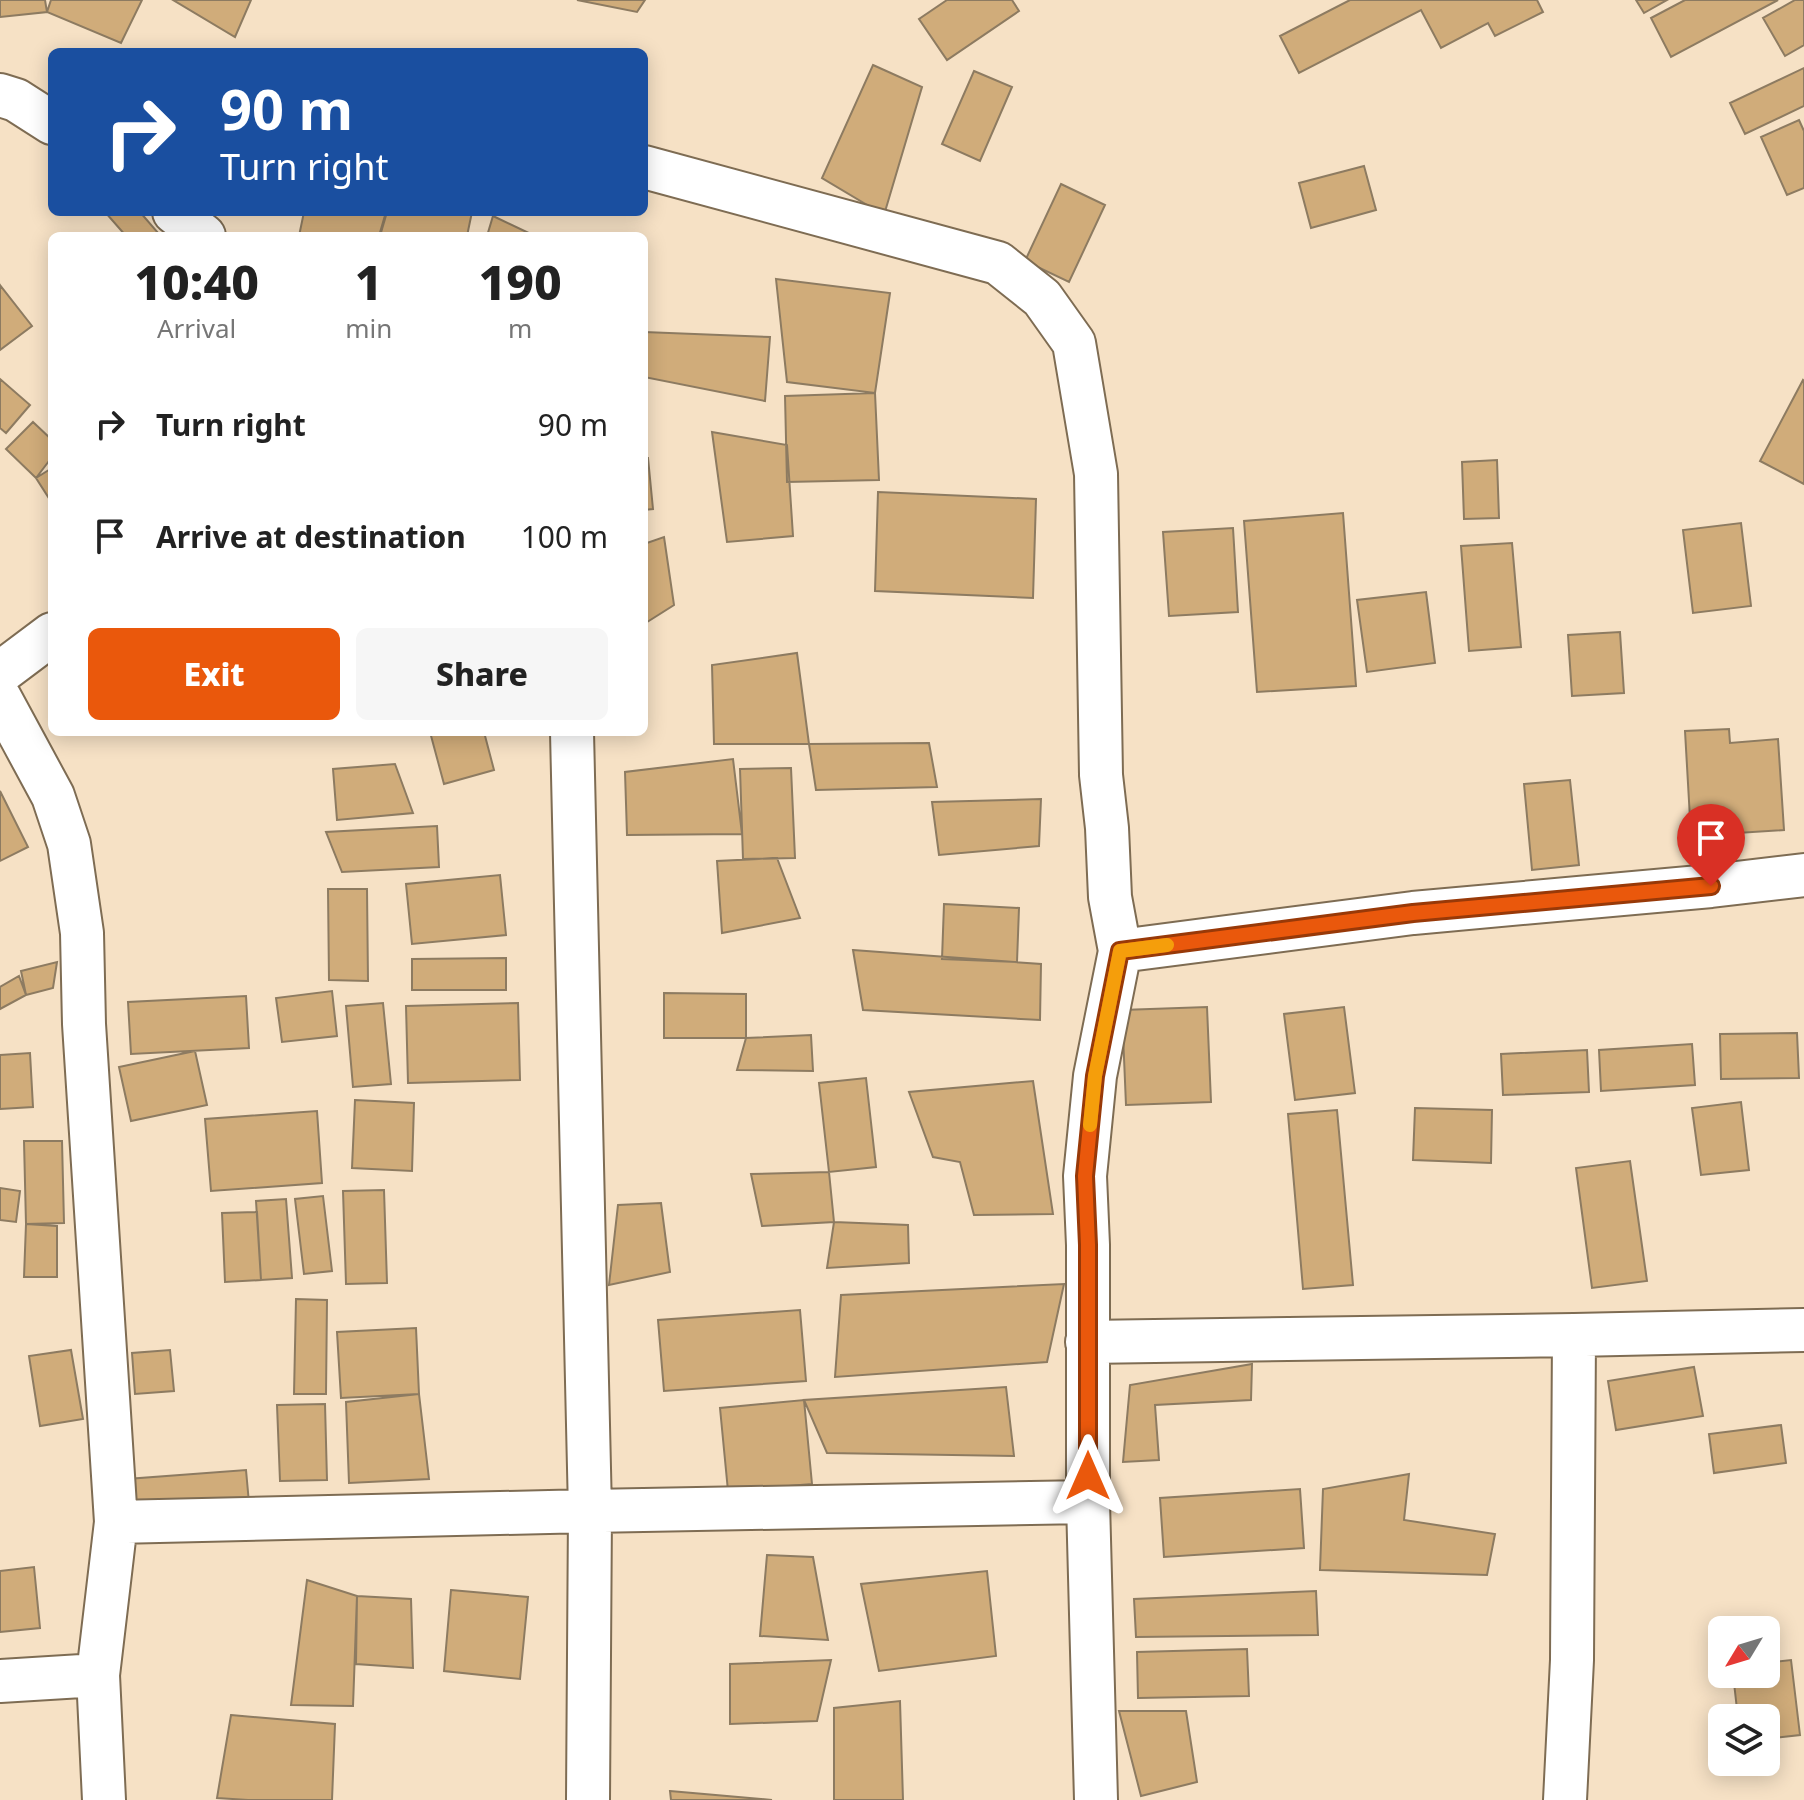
<!DOCTYPE html>
<html lang="en">
<head>
<meta charset="utf-8">
<style>
	:root { --surface:#fff; --page:#f6f6f6; --text:#222; --muted:#767676; --accent:#ea580c }
	body { margin:0; font-family:"Noto Sans",sans-serif; background:var(--page); color:var(--text); height:100vh; display:flex; flex-direction:column; font-size:30px; white-space:nowrap }
	* { box-sizing:border-box; margin:0 }
	p { font-size:26px; color:var(--muted) }
	.icon { flex:none; width:44px; height:44px; fill:none; stroke:currentColor; stroke-width:2; stroke-linecap:round; stroke-linejoin:round }
	.map { position:relative; flex:1; overflow:hidden }
	.panel { position:absolute; left:48px; top:232px; width:600px; height:504px; display:flex; flex-direction:column; background:var(--surface); border-radius:12px; box-shadow:0 4px 20px #0003 }
	.panel>* { flex:none }
	.hud { position:absolute; left:48px; top:48px; width:600px; height:168px; border-radius:12px; box-shadow:0 4px 20px #0003; background:#1a4fa0; color:#fff; overflow:hidden }
	.needle { width:52px; rotate:232deg }
	.controls { position:absolute; left:1708px; top:1616px; display:grid; gap:16px }
	.controls a { display:grid; place-items:center; width:72px; height:72px; border-radius:12px; background:var(--surface); box-shadow:0 4px 20px #0003; font-size:40px }
	.pin { position:absolute; display:grid; place-items:center; width:68px; height:68px; color:#fff; margin:-82px -34px; border-radius:50% 50% 50% 0; rotate:-45deg; box-shadow:0 0 8px #0007 }
	.pin .icon { rotate:45deg }
	.me { position:absolute; width:88px; margin:-44px; rotate:0deg; stroke-linejoin:round; filter:drop-shadow(0 0 6px #0008) }
	.turn { display:flex; align-items:center; gap:28px; height:168px; padding:0 40px; font-size:36px }
	.turn .icon { width:104px; height:104px; stroke-width:2.5 }
	.turn b { display:block; font-size:56px; line-height:68px }
	.eta { display:flex; justify-content:space-evenly; align-items:center; height:136px; text-align:center }
	.eta b { font-size:48px; font-weight:800; line-height:56px }
	.action { display:flex; gap:16px; margin-top:auto; padding:16px 40px }
	.action a { flex:1; height:92px; border-radius:12px; background:var(--accent); color:#fff; font-size:32px; font-weight:800; line-height:92px; text-align:center }
	.action a+a { background:var(--page); color:var(--text) }
	ul { padding:0; list-style:none }
	li { display:flex; align-items:center; gap:24px; height:112px; padding:0 40px }
	li div { flex:1 }
	li b { display:block; font-size:30px }
	li em { font-style:normal }
	.map>svg:first-child { display:block }
</style>
</head>
<body>
<div class="map">
<svg width="1804" height="1800" viewBox="0 0 1804 1800">
	<rect width="100%" height="100%" fill="#f6e1c5"/>
	<!-- building -->
	<path fill="#d0ac7a" stroke="#8d7b61" stroke-width="2" d="M 0,0 L 45,0 L 47,12 L 0,17 Z
		M 51,0 L 142,0 L 121,43 L 47,12 Z
		M 173,0 L 251,0 L 235,37 Z
		M 577,0 L 645,0 L 637,12 Z
		M 947,0 L 1012,0 L 1019,11 L 947,60 L 919,19 Z
		M 1350,0 L 1537,0 L 1543,12 L 1495,36 L 1488,23 L 1441,48 L 1421,10 L 1299,73 L 1280,36 Z
		M 1636,0 L 1667,0 L 1644,13 Z
		M 1685,0 L 1778,0 L 1671,57 L 1651,18 Z
		M 1795,0 L 1804,0 L 1804,45 L 1785,56 L 1763,18 Z
		M 873,65 L 922,87 L 884,215 L 822,178 Z
		M 1804,68 L 1804,106 L 1745,134 L 1730,103 Z
		M 974,71 L 1012,87 L 980,161 L 942,144 Z
		M 1799,120 L 1804,131 L 1804,188 L 1787,195 L 1761,137 Z
		M 1364,166 L 1376,210 L 1311,228 L 1299,183 Z
		M 1061,184 L 1105,205 L 1069,282 L 1025,261 Z
		M 105,212 L 140,212 L 159,234 L 156,236 L 126,236 Z
		M 304,212 L 387,212 L 380,236 L 299,236 Z
		M 386,212 L 472,212 L 467,236 L 379,236 Z
		M 493,216 L 535,236 L 487,236 Z
		M 776,279 L 890,293 L 875,393 L 787,382 Z
		M 0,285 L 32,326 L 0,350 Z
		M 644,332 L 770,337 L 765,401 L 644,377 Z
		M 0,379 L 30,405 L 6,433 L 0,428 Z
		M 1803,380 L 1804,381 L 1804,484 L 1760,461 Z
		M 875,393 L 879,480 L 787,482 L 785,396 Z
		M 33,422 L 52,440 L 52,457 L 36,478 L 6,449 Z
		M 712,432 L 787,445 L 793,536 L 727,542 Z
		M 644,458 L 648,458 L 653,509 L 644,510 Z
		M 1497,460 L 1499,518 L 1464,519 L 1462,462 Z
		M 52,468 L 52,503 L 36,478 Z
		M 878,492 L 1036,499 L 1033,598 L 875,591 Z
		M 1343,513 L 1356,686 L 1257,692 L 1244,521 Z
		M 1741,523 L 1751,606 L 1693,613 L 1683,530 Z
		M 1233,528 L 1238,612 L 1169,616 L 1163,532 Z
		M 664,537 L 674,605 L 644,624 L 644,544 Z
		M 1512,543 L 1521,647 L 1469,651 L 1461,546 Z
		M 1426,592 L 1435,663 L 1367,672 L 1357,600 Z
		M 1620,632 L 1624,693 L 1572,696 L 1568,635 Z
		M 797,653 L 809,744 L 714,744 L 712,665 Z
		M 1729,729 L 1730,743 L 1778,739 L 1784,830 L 1691,836 L 1685,731 Z
		M 430,732 L 484,732 L 494,770 L 444,784 Z
		M 929,743 L 937,787 L 816,790 L 809,744 Z
		M 733,759 L 742,834 L 627,835 L 625,772 Z
		M 395,764 L 413,813 L 337,820 L 333,769 Z
		M 791,768 L 795,858 L 743,859 L 740,769 Z
		M 1570,780 L 1579,865 L 1532,870 L 1524,784 Z
		M 0,791 L 28,847 L 0,861 Z
		M 1041,799 L 1039,846 L 939,855 L 932,802 Z
		M 437,826 L 439,867 L 342,872 L 326,832 Z
		M 777,858 L 800,918 L 722,933 L 717,861 Z
		M 500,875 L 506,935 L 412,944 L 406,884 Z
		M 328,889 L 367,889 L 368,981 L 329,980 Z
		M 944,904 L 1019,908 L 1017,962 L 942,959 Z
		M 853,950 L 1041,964 L 1040,1020 L 863,1010 Z
		M 506,958 L 506,990 L 412,990 L 412,959 Z
		M 57,962 L 53,988 L 26,995 L 21,971 Z
		M 19,976 L 26,995 L 0,1009 L 0,987 Z
		M 332,991 L 337,1036 L 282,1042 L 276,998 Z
		M 664,993 L 746,994 L 746,1038 L 664,1038 Z
		M 246,996 L 249,1048 L 131,1054 L 128,1002 Z
		M 383,1003 L 391,1084 L 353,1087 L 346,1006 Z
		M 518,1003 L 520,1080 L 408,1083 L 406,1006 Z
		M 1207,1007 L 1211,1102 L 1126,1105 L 1122,1010 Z
		M 1344,1007 L 1355,1093 L 1295,1100 L 1284,1014 Z
		M 1797,1033 L 1799,1078 L 1721,1079 L 1720,1034 Z
		M 811,1035 L 813,1071 L 737,1070 L 746,1038 Z
		M 1692,1044 L 1695,1085 L 1601,1091 L 1599,1050 Z
		M 1587,1050 L 1589,1092 L 1503,1095 L 1501,1054 Z
		M 195,1051 L 207,1105 L 131,1121 L 119,1067 Z
		M 30,1053 L 33,1107 L 0,1109 L 0,1055 Z
		M 866,1078 L 876,1167 L 829,1172 L 819,1083 Z
		M 1033,1081 L 1053,1214 L 974,1215 L 960,1162 L 933,1157 L 909,1092 Z
		M 355,1100 L 414,1103 L 412,1171 L 352,1168 Z
		M 1741,1102 L 1749,1170 L 1701,1175 L 1692,1108 Z
		M 1415,1108 L 1492,1110 L 1491,1163 L 1413,1160 Z
		M 1337,1110 L 1353,1285 L 1303,1289 L 1288,1114 Z
		M 317,1111 L 322,1183 L 211,1191 L 205,1119 Z
		M 24,1141 L 62,1141 L 64,1223 L 26,1224 Z
		M 1630,1161 L 1647,1281 L 1592,1288 L 1576,1168 Z
		M 829,1172 L 834,1222 L 762,1226 L 751,1174 Z
		M 0,1188 L 20,1191 L 16,1222 L 0,1220 Z
		M 384,1190 L 387,1283 L 346,1284 L 343,1191 Z
		M 323,1196 L 332,1271 L 304,1274 L 295,1199 Z
		M 286,1199 L 292,1278 L 261,1280 L 256,1201 Z
		M 661,1203 L 670,1272 L 609,1285 L 618,1205 Z
		M 257,1212 L 261,1280 L 225,1282 L 222,1213 Z
		M 834,1222 L 908,1225 L 909,1263 L 827,1268 Z
		M 26,1224 L 57,1226 L 57,1277 L 24,1277 Z
		M 1064,1284 L 1047,1362 L 835,1377 L 841,1295 Z
		M 296,1299 L 327,1300 L 326,1394 L 294,1394 Z
		M 800,1310 L 806,1381 L 664,1391 L 658,1320 Z
		M 416,1328 L 419,1394 L 341,1398 L 337,1332 Z
		M 71,1350 L 83,1419 L 40,1426 L 29,1356 Z
		M 170,1350 L 174,1391 L 135,1394 L 132,1353 Z
		M 1252,1364 L 1251,1400 L 1155,1405 L 1159,1460 L 1123,1462 L 1130,1385 Z
		M 1694,1367 L 1703,1416 L 1616,1430 L 1608,1381 Z
		M 1006,1387 L 1014,1456 L 827,1453 L 804,1400 Z
		M 419,1394 L 429,1479 L 349,1483 L 346,1402 Z
		M 804,1400 L 812,1484 L 728,1491 L 720,1408 Z
		M 325,1404 L 327,1480 L 280,1481 L 277,1405 Z
		M 1781,1425 L 1786,1463 L 1714,1473 L 1709,1434 Z
		M 246,1470 L 249,1503 L 130,1512 L 127,1479 Z
		M 1409,1474 L 1404,1520 L 1495,1534 L 1487,1575 L 1320,1570 L 1323,1489 Z
		M 1300,1489 L 1304,1548 L 1164,1557 L 1160,1498 Z
		M 767,1555 L 813,1557 L 828,1640 L 760,1636 Z
		M 34,1567 L 40,1628 L 0,1632 L 0,1571 Z
		M 987,1571 L 996,1656 L 879,1671 L 861,1584 Z
		M 307,1580 L 357,1596 L 353,1706 L 291,1705 Z
		M 451,1590 L 528,1597 L 520,1679 L 444,1671 Z
		M 1316,1591 L 1318,1635 L 1136,1637 L 1134,1599 Z
		M 357,1596 L 411,1599 L 413,1668 L 356,1664 Z
		M 1247,1649 L 1249,1696 L 1138,1698 L 1137,1652 Z
		M 831,1660 L 817,1721 L 730,1724 L 730,1664 Z
		M 1791,1660 L 1800,1735 L 1766,1739 L 1766,1718 L 1738,1718 L 1733,1674 L 1766,1674 L 1766,1663 Z
		M 900,1701 L 903,1800 L 834,1800 L 834,1708 Z
		M 1119,1711 L 1186,1711 L 1197,1782 L 1141,1796 Z
		M 231,1715 L 335,1724 L 332,1800 L 248,1800 L 217,1798 Z
		M 670,1791 L 772,1800 L 671,1800 Z"/>
	<g fill="none" stroke-linecap="round" stroke-linejoin="round">
		<defs>
			<path id="minor" d="M 0,95 L 16,100 L 52,123
				M 644,167 L 998,263 L 1042,298 L 1074,343 L 1096,474 L 1101,775 L 1107,828 L 1110,897 L 1120,951 L 1095,1076 L 1085,1176 L 1088,1245 L 1088,1502 L 1096,1800
				M 174,212 L 204,236
				M 0,673 L 52,634
				M 0,698 L 53,796 L 69,844 L 82,933 L 84,1024 L 116,1522 L 98,1675 L 104,1800
				M 572,732 L 590,1511 L 588,1800
				M 1120,951 L 1413,913 L 1711,886 L 1804,875
				M 1087,1342 L 1574,1335 L 1804,1330
				M 116,1522 L 590,1511 L 1088,1502
				M 0,1681 L 98,1675
				M 1565,1800 L 1572,1660 L 1574,1335"/>
		</defs>
		<!-- minor casing -->
		<use href="#minor" stroke="#7e6c53" stroke-width="46"/>
		<!-- minor -->
		<use href="#minor" stroke="#fff" stroke-width="42"/>
	</g>
	<g fill="none" stroke-linecap="round" stroke-linejoin="round">
		<defs>
			<path id="route" d="M 1088,1476 L 1088,1245 L 1085,1176 L 1095,1076 L 1120,951 L 1413,913 L 1711,886"/>
		</defs>
		<!-- route casing -->
		<use href="#route" stroke="#983908" stroke-width="20"/>
		<!-- route -->
		<use href="#route" stroke="#ea580c" stroke-width="14"/>
		<!-- slow -->
		<path stroke="#f59e0b" stroke-width="14" d="M 1090,1125 L 1095,1076 L 1120,951 L 1167,945"/>
	</g>
</svg>
<div class="controls">
<a><svg class="needle" viewBox="-14 -14 28 28"><path d="M0-13l5 13h-10z" fill="#e53935"/><path d="M0 13l5-13h-10z" fill="#767676"/></svg></a>
<a><svg class="icon" aria-label="layers" viewBox="0 0 24 24"><path d="M12 4l9 5-9 5-9-5zM3 14l9 5 9-5"/></svg></a>
</div>
<div class="pin" style="left:1711px;top:886px;background:#d93025"><svg class="icon" aria-label="arrive" viewBox="0 0 24 24"><path d="M6 21V4h12l-3 4 3 4H6"/></svg></div>
<svg class="me" style="left:1088px;top:1476px" viewBox="-20 -20 40 40"><path d="M0-17L14 15 0 8-14 15z" fill="#ea580c" stroke="#fff" stroke-width="4"/></svg>
<div class="hud">
<div class="turn"><svg class="icon" aria-label="right" viewBox="0 0 24 24"><path d="M7 20v-9h11M14 6l5 5-5 5"/></svg><div><b>90 m</b>Turn right</div></div>
</div>
<section class="panel">
<div class="eta">
<div><b>10:40</b><p>Arrival</p></div>
<div><b>1</b><p>min</p></div>
<div><b>190</b><p>m</p></div>
</div>
<ul>
<li><svg class="icon" aria-label="right" viewBox="0 0 24 24"><path d="M7 20v-9h11M14 6l5 5-5 5"/></svg><div><b>Turn right</b></div><em>90 m</em></li>
<li><svg class="icon" aria-label="arrive" viewBox="0 0 24 24"><path d="M6 21V4h12l-3 4 3 4H6"/></svg><div><b>Arrive at destination</b></div><em>100 m</em></li>
</ul>
<div class="action"><a>Exit</a><a>Share</a></div>
</section>
</div>
</body>
</html>
